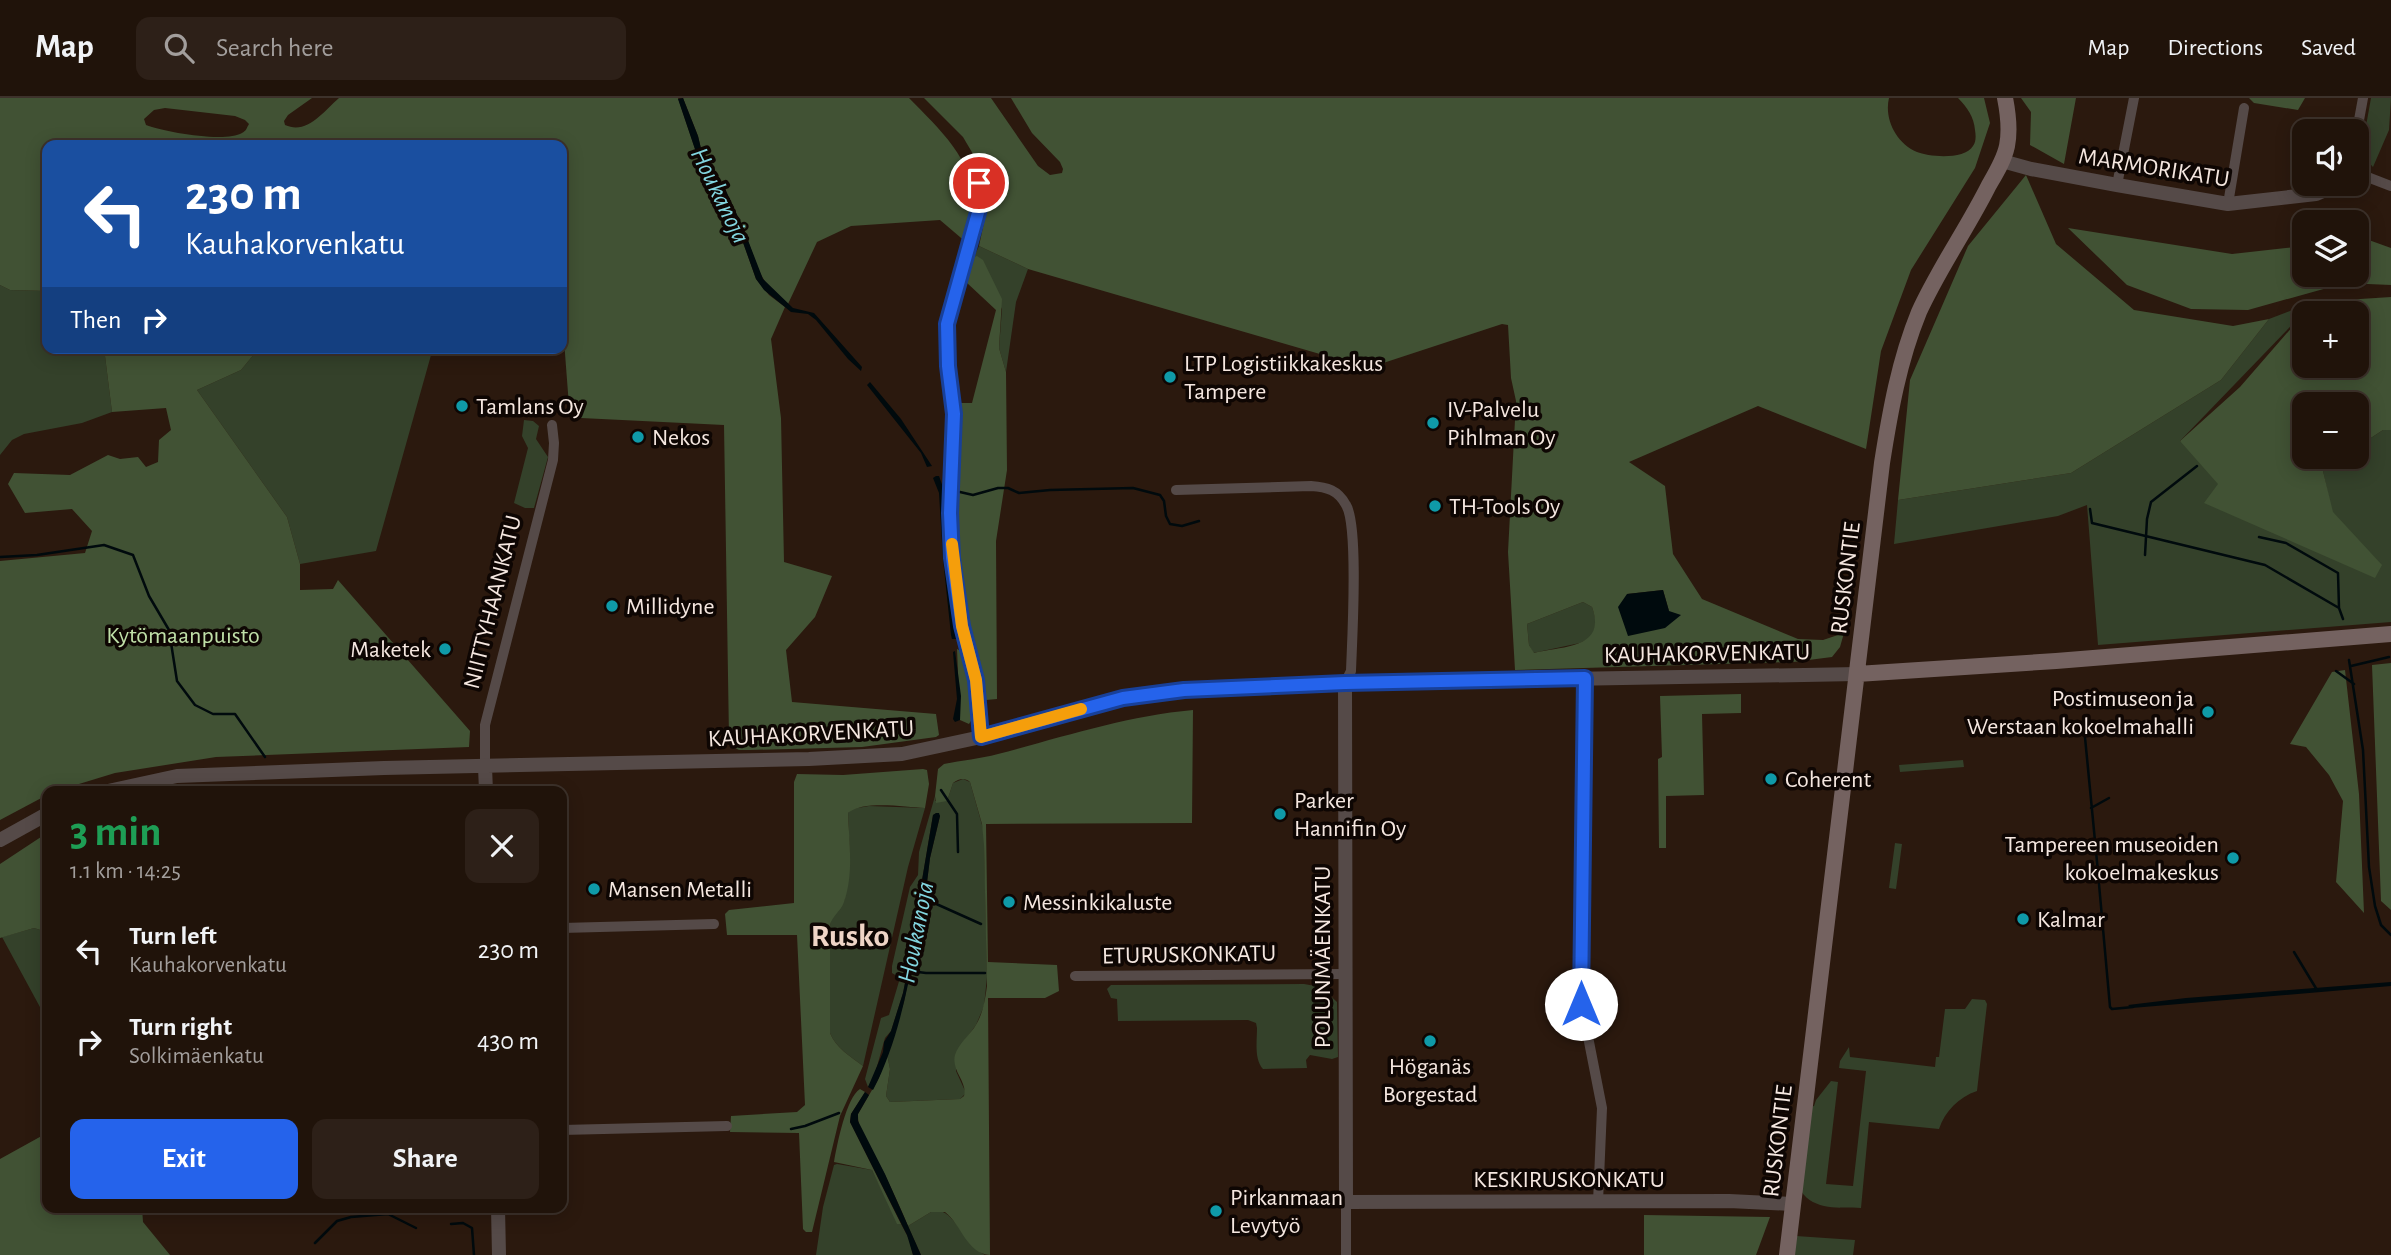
<!DOCTYPE html>
<html lang="en">
<head>
<meta charset="utf-8">
<style>
	:root { --surface:#20130a; --page:#2d2018; --text:#f1f3f6; --muted:#a29e9c; --line:#3d322b; --accent:#2563eb }
	body { margin:0; font-family:"Alegreya Sans",sans-serif; background:var(--page); color:var(--text); height:100vh; display:flex; flex-direction:column; font-size:26px; white-space:nowrap }
	* { box-sizing:border-box; margin:0 }
	p { font-size:23px; color:var(--muted) }
	.icon { flex:none; width:38px; height:38px; fill:none; stroke:currentColor; stroke-width:2; stroke-linecap:round; stroke-linejoin:round }
	.map { position:relative; flex:1; overflow:hidden }
	.sheet { position:absolute; left:42px; top:688px; width:525px; height:427px; display:flex; flex-direction:column; background:var(--surface); border-radius:14px; box-shadow:0 4px 18px #0003,0 0 0 2px var(--line) }
	.sheet>* { flex:none }
	.guide { position:absolute; left:42px; top:42px; width:525px; height:214px; border-radius:14px; box-shadow:0 4px 18px #0003,0 0 0 2px var(--line); background:#1a4fa0; color:#fff; overflow:hidden }
	.fabs { position:absolute; left:2292px; top:21px; display:grid; gap:14px }
	.fabs a { display:grid; place-items:center; width:77px; height:77px; border-radius:14px; background:var(--surface); box-shadow:0 4px 18px #0003,0 0 0 2px var(--line); font-size:35px }
	.pin { position:absolute; display:grid; place-items:center; width:60px; height:60px; color:#fff; margin:-30px; border:4px solid #fff; border-radius:50%; box-shadow:0 2px 7px #0007 }
	.me { position:absolute; width:77px; margin:-38px; rotate:0deg; stroke-linejoin:round; filter:drop-shadow(0 0 5px #0008) }
	.turn { display:flex; align-items:center; gap:24px; height:147px; padding:0 28px; font-size:32px }
	.turn .icon { width:91px; height:91px; stroke-width:2.5 }
	.turn b { display:block; font-size:49px; line-height:60px }
	.then { display:flex; align-items:center; height:66px; padding:0 28px; background:#0003; gap:14px; font-size:26px }
	.round { display:grid; place-items:center; flex:none; width:74px; height:74px; border-radius:14px; background:var(--page) }
	.overview { display:flex; align-items:center; justify-content:space-between; height:119px; padding:0 28px }
	h1 { font-size:42px; font-weight:700; line-height:52px; color:#1e9e55 }
	.button { display:flex; gap:14px; margin-top:auto; padding:14px 28px }
	.button a { flex:1; height:80px; border-radius:14px; background:var(--accent); color:#fff; font-size:28px; font-weight:700; line-height:80px; text-align:center }
	.button a+a { background:var(--page); color:var(--text) }
	ul { padding:0; list-style:none }
	li { display:flex; align-items:center; gap:21px; height:91px; padding:0 28px }
	li div { flex:1 }
	li b { display:block; font-size:26px }
	li em { font-style:normal }
	header { display:flex; align-items:center; gap:42px; box-sizing:border-box; height:98px; padding:0 35px; background:var(--surface); border-bottom:2px solid var(--line) }
	header strong { font-size:33px }
	nav { display:flex; gap:38px; margin-inline-start:auto; font-size:24px }
	.search { width:490px; height:63px; background:var(--page); display:flex; align-items:center; gap:18px; box-sizing:border-box; padding:0 24px; border-radius:14px; color:var(--muted); font-size:26px }
	.map>svg:first-child { display:block }
</style>
</head>
<body>
<header>
<strong>Map</strong>
<div class="search"><svg class="icon" aria-label="search" viewBox="0 0 24 24"><circle cx="10" cy="10" r="6"/><path d="M15 15l6 6"/></svg>Search here</div>
<nav><a>Map</a><a>Directions</a><a>Saved</a></nav>
</header>
<div class="map">
<svg width="2391" height="1157" viewBox="0 0 2391 1157">
	<rect width="100%" height="100%" fill="#2b190e"/>
	<!-- green -->
	<path fill="#34412a" d="M 2371,0 L 2391,0 L 2389,32 L 2373,69 L 2361,56 Z
		M 979,148 L 1028,171 L 1016,204 L 1006,274 L 999,250 L 1002,211 L 974,159 Z
		M 0,187 L 10,192 L 47,193 L 47,250 L 104,250 L 112,314 L 82,325 L 24,336 L 12,342 L 0,357 Z
		M 2314,204 L 2180,343 L 2381,467 L 2332,414 L 2323,373 L 2343,359 L 2357,359 L 2357,349 L 2383,332 L 2391,332 L 2391,524 L 2098,547 L 2087,407 L 2058,418 L 1894,446 L 1898,402 L 2071,375 L 2221,282 L 2269,221 Z
		M 259,250 L 433,250 L 376,453 L 300,466 L 287,419 L 197,292 L 241,272 Z
		M 524,322 L 533,323 L 539,328 L 536,341 L 548,359 L 534,410 L 525,410 L 514,405 L 528,350 L 522,338 Z
		M 1583,504 L 1592,509 C 1596,520 1597,527 1592,539 L 1580,545 L 1533,555 L 1529,547 L 1527,526 Z
		M 1963,662 L 1964,669 L 1900,674 L 1899,667 Z
		M 963,681 L 970,684 L 984,734 L 987,879 L 984,908 L 976,927 L 957,953 L 956,973 L 966,995 L 960,1001 L 890,1004 L 886,998 L 890,971 L 887,956 L 904,904 L 918,833 L 922,825 L 930,760 L 940,718 L 937,715 L 933,717 L 920,794 L 918,820 L 903,895 L 891,933 L 885,940 L 874,979 L 868,989 L 865,981 L 881,920 L 889,917 L 900,880 L 892,875 L 892,868 L 910,789 L 918,777 L 919,754 L 935,698 L 935,703 L 947,703 L 953,685 Z
		M 869,708 L 925,710 L 908,769 L 863,968 C 851,959 835,949 830,935 L 830,827 L 831,822 L 844,803 L 847,789 L 850,760 L 848,715 L 852,711 Z
		M 1895,745 L 1902,746 L 1896,791 L 1889,790 Z
		M 34,830 L 47,834 L 47,922 L 2,839 Z
		M 1304,886 L 1321,889 L 1337,904 L 1338,959 L 1332,961 L 1310,957 L 1306,962 L 1307,970 L 1263,971 C 1254,961 1257,943 1257,930 L 1256,925 L 1248,922 L 1118,923 L 1117,901 L 1111,900 L 1107,891 L 1111,887 Z
		M 1972,901 L 1985,902 L 1987,906 L 1977,993 C 1959,999 1945,1013 1939,1031 L 1869,1024 L 1861,1110 C 1840,1109 1814,1113 1801,1093 L 1810,1009 L 1814,1008 L 1816,1002 L 1831,983 L 1838,984 L 1826,1086 L 1853,1088 L 1866,973 L 1839,970 L 1840,963 L 1849,949 L 1850,959 L 1935,969 L 1936,959 L 1939,959 L 1945,911 L 1965,911 Z
		M 837,1066 L 872,1072 L 899,1126 L 901,1126 L 909,1141 L 913,1157 L 816,1157 L 823,1109 L 834,1067 Z
		M 940,1113 C 956,1117 965,1146 985,1157 L 921,1157 L 908,1128 L 931,1114 Z
		M 1796,1138 L 1855,1142 L 1853,1157 L 1794,1157 Z"/>
	<!-- forest -->
	<path fill="#415234" fill-rule="evenodd" d="M 0,0 L 312,0 L 288,17 L 284,23 L 285,27 C 307,37 323,14 339,0 L 678,0 L 699,63 L 735,122 L 756,181 L 769,197 L 785,209 L 771,241 L 781,320 L 784,464 L 832,478 L 815,519 L 786,552 L 792,604 L 936,616 L 939,637 L 936,639 L 862,649 L 749,652 L 739,652 L 731,648 L 729,640 L 724,327 L 581,320 L 569,308 L 562,216 L 562,47 L 47,47 L 47,193 L 10,192 L 0,187 ZM 165,10 L 235,18 L 245,22 L 249,26 C 246,31 247,32 242,35 C 225,45 165,34 146,27 L 144,21 L 154,12 Z
		M 683,0 L 909,0 C 939,31 974,61 974,108 C 974,120 970,133 967,145 L 940,122 L 851,128 L 817,144 L 788,206 L 768,189 L 759,173 L 744,132 L 726,93 L 703,59 L 698,38 Z
		M 924,0 L 991,0 L 1038,68 L 1050,77 L 1062,75 L 1063,71 L 1060,64 L 1032,35 L 1011,0 L 1889,0 C 1884,21 1896,45 1917,54 C 1929,59 1965,62 1973,48 C 1976,44 1976,38 1975,32 C 1974,19 1967,9 1958,0 L 1984,0 L 1990,25 L 1975,70 L 1911,172 L 1881,253 L 1866,351 L 1758,308 L 1629,364 L 1665,388 L 1673,456 L 1702,501 L 1798,541 L 1823,542 L 1844,535 L 1840,549 L 1832,559 L 1793,564 L 1515,572 L 1508,454 L 1516,303 L 1511,280 L 1508,227 L 1502,226 L 1368,270 L 1028,171 L 979,148 L 986,115 L 986,100 L 973,56 L 963,39 ZM 1663,492 L 1669,513 L 1627,496 ZM 1583,504 L 1592,509 C 1607,551 1563,548 1534,555 L 1529,547 L 1527,526 Z
		M 2021,0 L 2076,0 L 2064,66 L 2030,47 L 2031,14 Z
		M 2249,0 L 2305,0 L 2298,12 L 2254,5 Z
		M 2026,77 L 2056,146 L 2134,212 L 2233,228 L 2269,221 L 2221,282 L 2071,375 L 1898,402 L 1910,282 L 1968,148 Z
		M 2068,130 L 2232,156 L 2305,148 L 2305,177 L 2357,177 L 2357,142 L 2366,141 L 2391,150 L 2391,187 L 2345,185 L 2248,212 L 2191,211 L 2127,187 Z
		M 977,158 L 983,162 L 1002,201 L 999,250 L 1006,274 L 1007,372 L 996,443 L 997,601 L 986,602 L 983,599 L 979,564 L 962,493 L 956,398 L 960,331 L 959,305 L 972,305 L 996,212 L 966,184 L 974,159 Z
		M 2391,199 L 2391,332 L 2383,332 L 2357,349 L 2357,306 L 2305,306 L 2305,359 L 2343,359 L 2323,373 L 2333,414 L 2382,467 L 2375,480 L 2204,405 L 2218,386 L 2180,343 L 2240,289 L 2314,204 ZM 2305,215 L 2357,215 L 2357,268 L 2305,268 Z
		M 104,250 L 259,250 L 241,272 L 197,292 L 287,419 L 300,466 L 300,492 L 333,491 L 338,482 L 470,633 L 469,649 L 216,659 L 115,675 L 56,693 L 47,693 L 47,697 L 0,722 L 0,463 L 85,455 L 92,433 L 72,411 L 25,415 L 8,386 L 14,375 L 70,377 L 108,357 L 120,361 L 138,359 L 146,369 L 158,364 L 159,342 L 171,332 L 166,310 L 112,314 Z
		M 957,551 L 963,554 L 971,597 L 972,621 L 969,626 L 960,622 Z
		M 2391,565 L 2391,812 L 2381,803 L 2372,567 Z
		M 2345,572 L 2359,696 L 2364,815 L 2336,784 L 2343,703 L 2329,677 L 2306,649 L 2290,646 L 2332,574 Z
		M 1741,596 L 1741,615 L 1702,616 L 1704,697 L 1666,698 L 1666,750 L 1659,750 L 1658,661 L 1662,659 L 1660,598 Z
		M 1193,612 L 1192,725 L 986,726 L 988,864 L 1057,867 L 1059,893 L 1045,900 L 988,900 L 990,1157 C 967,1156 961,1126 945,1114 L 931,1114 L 908,1128 C 901,1111 893,1094 885,1077 C 877,1059 857,1037 858,1016 L 879,980 L 887,956 L 890,971 L 886,998 L 890,1004 L 960,1001 L 964,998 C 968,984 951,973 955,957 C 958,947 968,938 974,930 C 983,917 985,902 987,888 L 984,747 L 982,726 L 970,684 C 964,679 959,681 953,685 L 947,703 L 936,705 L 935,698 L 938,671 L 944,666 C 962,662 980,661 998,656 C 1063,639 1126,618 1193,612 Z
		M 923,671 L 927,672 L 929,686 L 925,710 C 905,709 863,702 848,715 C 849,743 854,776 844,804 C 841,813 832,818 830,827 L 830,935 C 835,949 851,959 863,968 L 840,1018 L 812,1134 L 806,1134 L 803,1131 L 799,1035 L 730,1034 L 731,1018 L 797,1014 L 805,1007 L 797,837 L 727,837 L 725,816 L 729,812 L 794,805 L 794,684 L 797,676 L 843,677 Z
		M 47,735 L 47,834 L 34,830 L 0,840 L 0,766 Z
		M 860,991 L 865,994 L 851,1016 L 850,1024 L 901,1126 L 897,1126 L 872,1072 L 834,1064 C 837,1047 846,1000 860,991 Z
		M 47,1035 L 47,1110 L 142,1110 L 143,1124 L 170,1157 L 0,1157 L 0,1061 Z
		M 1644,1117 L 1770,1119 L 1756,1157 L 1644,1157 Z"/>
	<!-- water -->
	<path fill="#000a0d" d="M 683,0 L 698,38 L 703,59 L 726,93 L 744,132 L 763,181 L 793,210 L 814,215 L 862,269 L 861,273 L 848,261 L 816,222 L 808,216 L 791,214 L 764,192 L 756,181 L 735,122 L 699,63 L 678,1 Z
		M 870,284 L 901,321 L 932,368 L 927,369 L 921,355 L 867,287 Z
		M 936,378 L 939,378 L 945,395 L 943,402 L 956,541 L 952,541 L 951,537 L 943,461 L 939,395 L 933,380 Z
		M 1663,492 L 1669,513 L 1681,517 L 1665,530 L 1628,538 L 1618,509 L 1627,496 Z
		M 955,553 L 961,598 L 960,622 L 955,624 L 953,621 L 957,601 L 953,554 Z
		M 936,715 L 939,715 L 940,718 L 930,760 L 922,825 L 918,833 C 909,885 898,945 873,992 L 868,989 L 883,954 L 884,944 L 891,933 L 903,895 L 918,820 L 920,794 L 933,717 Z
		M 2391,884 L 2391,888 L 2132,910 L 2128,907 L 2186,900 Z
		M 865,994 L 869,997 L 858,1016 L 858,1023 L 885,1076 L 921,1157 L 913,1157 L 907,1137 L 850,1024 L 851,1016 Z"/>
	<g fill="none" stroke-linecap="round" stroke-linejoin="round">
		<!-- stream -->
		<path stroke="#000a0d" stroke-width="2.5" d="M 960,394 L 973,397 L 998,390 L 1008,390 L 1019,395 L 1050,392 L 1133,390 L 1160,397 L 1164,403 L 1166,418 L 1170,426 L 1182,428 L 1199,423
			M 2090,411 L 2092,425 L 2265,467 L 2339,510
			M 2259,439 L 2286,445 L 2338,475 L 2339,510 L 2343,521
			M 2145,457 L 2147,421 L 2151,404 L 2197,368
			M 0,459 L 37,457 L 104,447 L 133,457 L 149,498 L 169,532 L 177,583 L 195,607 L 213,616 L 235,616 L 265,659
			M 2349,562 L 2363,652 L 2369,769 L 2375,808 L 2381,827 L 2391,837
			M 2351,568 L 2389,559
			M 2336,573 L 2354,586
			M 2084,629 L 2098,774
			M 941,692 L 957,716 L 958,754
			M 2091,710 L 2109,700
			M 2099,786 L 2110,909 L 2112,911 L 2133,909
			M 923,800 L 981,826
			M 2294,854 L 2317,892
			M 910,873 L 926,875 L 985,875
			M 791,1031 L 805,1028 L 839,1015
			M 451,1126 L 463,1125 L 472,1130 L 474,1157
			M 315,1145 L 337,1123 L 351,1119 L 388,1116 L 416,1130"/>
		<!-- minor -->
		<path stroke="#554a48" stroke-width="10" d="M 2357,33 L 2363,0
			M 2357,75 L 2391,88
			M 979,85 L 980,111 L 947,226 L 948,268 L 954,316 L 950,415 L 952,460 L 962,528 L 976,582 L 981,639
			M 2117,87 L 2134,0
			M 2228,106 L 2244,10
			M 1176,392 L 1311,388 C 1327,389 1338,392 1346,407 C 1359,428 1352,542 1351,573 L 1345,585
			M 1585,580 L 1580,898 L 1602,1010 L 1598,1104
			M 485,669 L 485,627 L 553,362 L 554,345 L 552,327
			M 562,830 L 714,826
			M 1075,878 L 1345,876
			M 562,1032 L 727,1028
			M 1346,1104 L 1346,1157"/>
		<!-- tertiary -->
		<path stroke="#554a48" stroke-width="14" d="M 2002,63 L 2031,71 L 2117,87 L 2228,106 L 2316,96 L 2339,86
			M 1345,585 L 1346,1104 L 1729,1103 L 1792,1106
			M 485,669 L 486,693
			M 108,693 L 177,678 L 384,670 L 809,661 L 902,656 L 981,639 L 1123,600 L 1184,591 L 1345,585 L 1857,576
			M 0,742 L 47,716
			M 498,1110 L 499,1157"/>
		<!-- secondary -->
		<path stroke="#746260" stroke-width="16" d="M 1857,576 L 2056,563 L 2391,536
			M 1787,1157 L 1882,365 C 1890,314 1899,263 1919,214 C 1939,170 1967,131 1989,87 C 1996,75 2004,62 2007,48 C 2010,33 2008,15 2005,0"/>
	</g>
	<g fill="none" stroke-linecap="round" stroke-linejoin="round">
		<defs>
			<path id="route" d="M 979,85 L 979,111 L 947,226 L 948,268 L 954,316 L 950,415 L 952,460 L 962,528 L 976,582 L 981,639 L 1123,600 L 1184,592 L 1345,585 L 1585,580 L 1581,906"/>
		</defs>
		<!-- route casing -->
		<use href="#route" stroke="#184099" stroke-width="18"/>
		<!-- route -->
		<use href="#route" stroke="#2563eb" stroke-width="12"/>
		<!-- slow -->
		<path stroke="#f59e0b" stroke-width="12" d="M 952,446 L 962,528 L 976,582 L 981,639 L 1081,611"/>
	</g>
	<!-- markers -->
	<g fill="#0f9aa8" stroke="#0e0603" stroke-width="2.5">
		<circle cx="1170" cy="279" r="7"/>
		<circle cx="462" cy="308" r="7"/>
		<circle cx="1433" cy="325" r="7"/>
		<circle cx="638" cy="339" r="7"/>
		<circle cx="1435" cy="408" r="7"/>
		<circle cx="612" cy="508" r="7"/>
		<circle cx="445" cy="551" r="7"/>
		<circle cx="2208" cy="614" r="7"/>
		<circle cx="1771" cy="681" r="7"/>
		<circle cx="1280" cy="716" r="7"/>
		<circle cx="2233" cy="760" r="7"/>
		<circle cx="594" cy="791" r="7"/>
		<circle cx="1009" cy="804" r="7"/>
		<circle cx="2023" cy="821" r="7"/>
		<circle cx="1430" cy="943" r="7"/>
		<circle cx="1216" cy="1113" r="7"/>
	</g>
	<g text-anchor="middle" stroke-width="7" stroke-linejoin="round" paint-order="stroke">
		<!-- street labels -->
		<g font-size="24" fill="#f5e7e0" stroke="#0e0603">
			<text transform="translate(2154 69) rotate(9)" y="8">MARMORIKATU</text>
			<text transform="translate(1845 480) rotate(-83)" y="8">RUSKONTIE</text>
			<text transform="translate(492 504) rotate(-76)" y="8">NIITTYHAANKATU</text>
			<text transform="translate(1707 555) rotate(-1)" y="8">KAUHAKORVENKATU</text>
			<text transform="translate(811 635) rotate(-3)" y="8">KAUHAKORVENKATU</text>
			<text transform="translate(1189 856) rotate(-1)" y="8">ETURUSKONKATU</text>
			<text transform="translate(1322 859) rotate(-90)" y="8">POLUNMÄENKATU</text>
			<text transform="translate(1777 1043) rotate(-83)" y="8">RUSKONTIE</text>
			<text x="1569" y="1089">KESKIRUSKONKATU</text>
		</g>
		<!-- poi labels -->
		<g font-size="24" fill="#f5e7e0" stroke="#0e0603" text-anchor="start">
			<text x="1184" y="273">LTP Logistiikkakeskus<tspan x="1184" dy="28">Tampere</tspan></text>
			<text x="476" y="316">Tamlans Oy</text>
			<text x="1447" y="319">IV-Palvelu<tspan x="1447" dy="28">Pihlman Oy</tspan></text>
			<text x="652" y="347">Nekos</text>
			<text x="1449" y="416">TH-Tools Oy</text>
			<text x="626" y="516">Millidyne</text>
			<text x="431" y="559" text-anchor="end">Maketek</text>
			<text x="2194" y="608" text-anchor="end">Postimuseon ja<tspan x="2194" dy="28">Werstaan kokoelmahalli</tspan></text>
			<text x="1785" y="689">Coherent</text>
			<text x="1294" y="710">Parker<tspan x="1294" dy="28">Hannifin Oy</tspan></text>
			<text x="2219" y="754" text-anchor="end">Tampereen museoiden<tspan x="2219" dy="28">kokoelmakeskus</tspan></text>
			<text x="608" y="799">Mansen Metalli</text>
			<text x="1023" y="812">Messinkikaluste</text>
			<text x="2037" y="829">Kalmar</text>
			<text x="1430" y="976" text-anchor="middle">Höganäs<tspan x="1430" dy="28">Borgestad</tspan></text>
			<text x="1230" y="1107">Pirkanmaan<tspan x="1230" dy="28">Levytyö</tspan></text>
		</g>
		<!-- park labels -->
		<g font-size="24" fill="#c0e0a8" stroke="#0e0603">
			<text x="183" y="545">Kytömaanpuisto</text>
		</g>
		<!-- water labels -->
		<g font-size="26" font-style="italic" fill="#82d5df" stroke="#0e0603">
			<text transform="translate(721 97) rotate(64)" y="9">Houkanoja</text>
			<text transform="translate(915 834) rotate(-79)" y="9">Houkanoja</text>
		</g>
		<!-- district labels -->
		<g font-size="32" font-weight="bold" fill="#efd4c6" stroke="#0e0603">
			<text x="850" y="848">Rusko</text>
		</g>
	</g>
</svg>
<div class="fabs">
<a><svg class="icon" aria-label="sound" viewBox="0 0 24 24"><path d="M4 9h4l5-4v14l-5-4H4zM17 9q2 3 0 6"/></svg></a>
<a><svg class="icon" aria-label="layers" viewBox="0 0 24 24"><path d="M12 4l9 5-9 5-9-5zM3 14l9 5 9-5"/></svg></a>
<a>+</a>
<a>−</a>
</div>
<div class="pin" style="left:979px;top:85px;background:#d93025"><svg class="icon" aria-label="arrive" viewBox="0 0 24 24"><path d="M6 21V4h12l-3 4 3 4H6"/></svg></div>
<svg class="me" style="left:1581px;top:906px" viewBox="-20 -20 40 40"><circle r="19" fill="#fff"/><path d="M0-13L10 11 0 6-10 11z" fill="#2563eb"/></svg>
<div class="guide">
<div class="turn"><svg class="icon" aria-label="left" viewBox="0 0 24 24"><path d="M17 20v-9H6M10 6l-5 5 5 5"/></svg><div><b>230 m</b>Kauhakorvenkatu</div></div>
<div class="then">Then<svg class="icon" aria-label="right" viewBox="0 0 24 24"><path d="M7 20v-9h11M14 6l5 5-5 5"/></svg></div>
</div>
<section class="sheet">
<div class="overview"><div><h1>3 min</h1><p>1.1 km · 14:25</p></div><a class="round"><svg class="icon" aria-label="close" viewBox="0 0 24 24"><path d="M6 6l12 12M18 6L6 18"/></svg></a></div>
<ul>
<li><svg class="icon" aria-label="left" viewBox="0 0 24 24"><path d="M17 20v-9H6M10 6l-5 5 5 5"/></svg><div><b>Turn left</b><p>Kauhakorvenkatu</p></div><em>230 m</em></li>
<li><svg class="icon" aria-label="right" viewBox="0 0 24 24"><path d="M7 20v-9h11M14 6l5 5-5 5"/></svg><div><b>Turn right</b><p>Solkimäenkatu</p></div><em>430 m</em></li>
</ul>
<div class="button"><a>Exit</a><a>Share</a></div>
</section>
</div>
</body>
</html>
